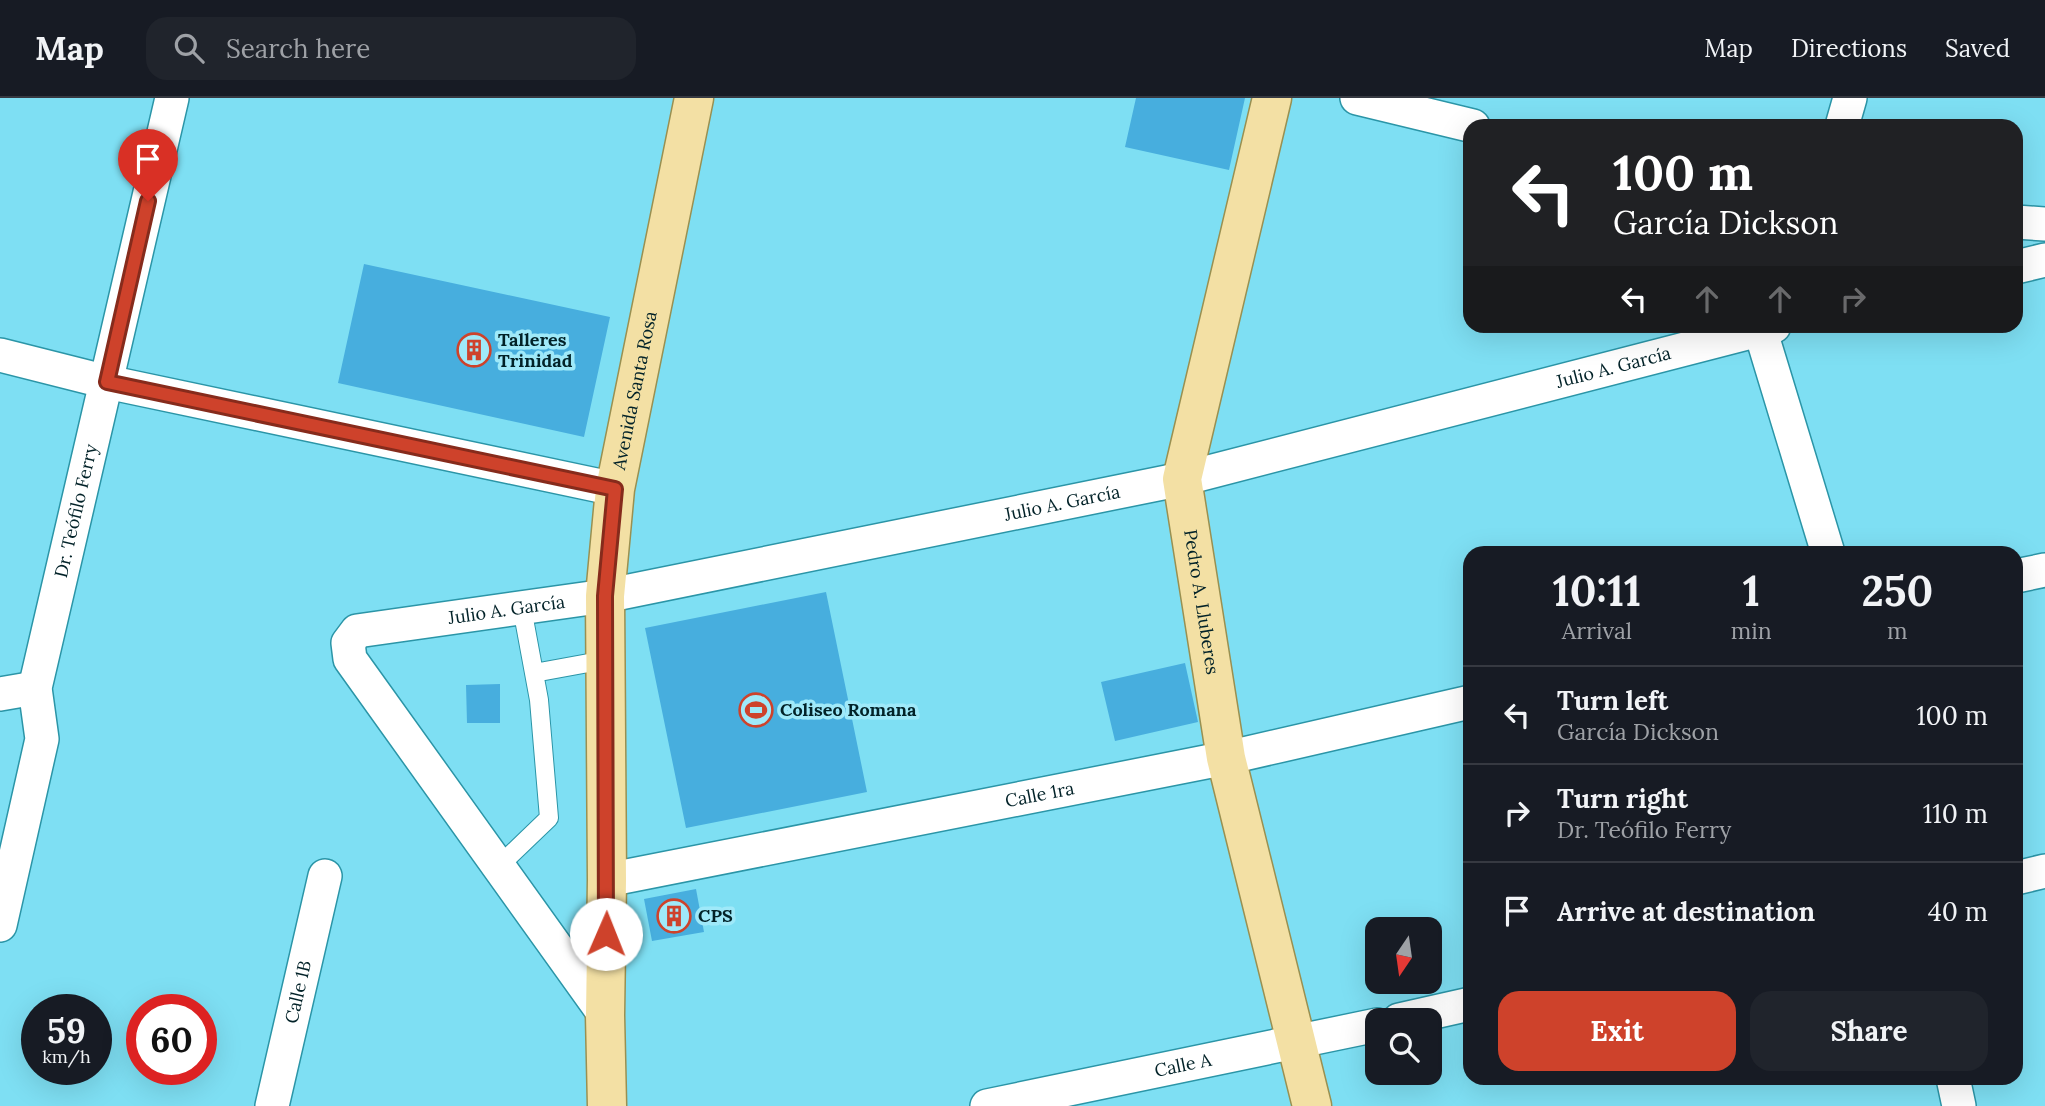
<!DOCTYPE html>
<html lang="en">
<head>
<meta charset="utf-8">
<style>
	:root { --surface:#171b24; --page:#20242c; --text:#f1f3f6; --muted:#9ea1a6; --line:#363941; --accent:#ce422b }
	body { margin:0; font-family:Lora,serif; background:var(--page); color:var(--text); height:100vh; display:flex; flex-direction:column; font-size:26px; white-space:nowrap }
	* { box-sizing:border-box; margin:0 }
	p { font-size:23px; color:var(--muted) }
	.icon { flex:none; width:38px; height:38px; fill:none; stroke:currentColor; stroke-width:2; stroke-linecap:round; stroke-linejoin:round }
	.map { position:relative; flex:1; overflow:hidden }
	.side { position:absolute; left:1463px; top:448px; width:560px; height:539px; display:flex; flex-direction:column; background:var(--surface); border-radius:21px; box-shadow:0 7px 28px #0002 }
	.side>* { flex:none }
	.banner { position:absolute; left:1463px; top:21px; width:560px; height:214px; border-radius:21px; box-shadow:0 7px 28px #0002; background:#202124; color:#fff; overflow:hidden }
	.needle { width:46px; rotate:193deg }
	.tools { position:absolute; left:1365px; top:819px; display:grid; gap:14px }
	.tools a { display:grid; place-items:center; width:77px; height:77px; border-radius:14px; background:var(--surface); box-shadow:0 7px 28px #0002; font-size:35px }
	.speed { position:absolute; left:21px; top:896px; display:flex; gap:14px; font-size:35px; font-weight:700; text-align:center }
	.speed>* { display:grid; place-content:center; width:91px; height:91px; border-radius:50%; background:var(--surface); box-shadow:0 7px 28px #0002; line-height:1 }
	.speed small { font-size:18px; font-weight:400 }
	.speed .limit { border:10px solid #d22; background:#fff; color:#111 }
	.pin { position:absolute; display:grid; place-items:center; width:60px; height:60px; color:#fff; margin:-72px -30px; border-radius:50% 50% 50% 0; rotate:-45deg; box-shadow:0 0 7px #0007 }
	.pin .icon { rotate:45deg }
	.me { position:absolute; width:77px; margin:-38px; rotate:1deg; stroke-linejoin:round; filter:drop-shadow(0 0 5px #0008) }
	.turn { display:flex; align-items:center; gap:24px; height:147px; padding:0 35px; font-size:32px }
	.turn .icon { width:91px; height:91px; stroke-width:2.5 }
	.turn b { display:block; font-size:49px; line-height:60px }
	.lanes { display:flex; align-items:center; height:66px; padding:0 35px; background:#0003; justify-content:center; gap:35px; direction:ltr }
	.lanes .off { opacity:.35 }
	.eta { display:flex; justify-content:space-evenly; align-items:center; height:119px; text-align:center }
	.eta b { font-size:42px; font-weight:700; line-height:49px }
	.button { display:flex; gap:14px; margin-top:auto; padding:14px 35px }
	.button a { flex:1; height:80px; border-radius:21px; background:var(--accent); color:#fff; font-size:28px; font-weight:700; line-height:80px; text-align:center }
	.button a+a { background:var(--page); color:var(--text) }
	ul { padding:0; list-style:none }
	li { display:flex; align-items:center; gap:21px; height:98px; padding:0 35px; border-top:2px solid var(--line) }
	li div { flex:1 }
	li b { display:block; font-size:26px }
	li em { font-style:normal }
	header { display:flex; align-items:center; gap:42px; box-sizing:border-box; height:98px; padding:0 35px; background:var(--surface); border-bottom:2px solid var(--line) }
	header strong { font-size:33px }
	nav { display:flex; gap:38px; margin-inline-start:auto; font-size:24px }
	.search { width:490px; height:63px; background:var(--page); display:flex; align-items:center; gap:18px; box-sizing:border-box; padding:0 24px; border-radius:21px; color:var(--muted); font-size:26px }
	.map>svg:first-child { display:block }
</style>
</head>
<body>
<header>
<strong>Map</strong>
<div class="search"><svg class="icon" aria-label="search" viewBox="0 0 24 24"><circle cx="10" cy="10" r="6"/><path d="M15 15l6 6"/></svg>Search here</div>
<nav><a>Map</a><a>Directions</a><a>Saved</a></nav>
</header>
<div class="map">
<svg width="2045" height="1008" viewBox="0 0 2045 1008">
	<rect width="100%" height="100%" fill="#7edff3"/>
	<!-- building -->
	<path fill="#47aede" d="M 1136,0 L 1245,0 L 1229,72 L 1125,49 Z
		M 364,166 L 610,219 L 584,339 L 338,285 Z
		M 826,494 L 867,694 L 686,730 L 645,530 Z
		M 1185,565 L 1198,624 L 1115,643 L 1101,584 Z
		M 500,586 L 500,625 L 467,625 L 466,587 Z
		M 696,791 L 704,834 L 652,843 L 644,801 Z"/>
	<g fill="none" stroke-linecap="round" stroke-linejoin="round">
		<defs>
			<path id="service" d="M 534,575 L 605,562
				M 498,769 L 549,720 L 539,602 L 522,510"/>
			<g id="minor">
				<path d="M 1357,0 L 1473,28"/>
				<path d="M 1842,28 L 1850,0"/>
				<path d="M 2016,124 L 2045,126"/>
				<path d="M 2016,169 L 2045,162"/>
				<path d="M 1760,231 L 1828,455"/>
				<path d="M 0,257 L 107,284 L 615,391"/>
				<path d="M 2016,478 L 2045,472"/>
				<path d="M 0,596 L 35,590"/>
				<path d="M 2016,780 L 2045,773"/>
				<path id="s1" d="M 607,782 L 1226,660 L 1470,604"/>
				<path id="s2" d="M 0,827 L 42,641 L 35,590 L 172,0"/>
				<path id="s3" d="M 605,917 L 350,561 L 348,545 L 357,533 L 605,498 L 1182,381 L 1774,228"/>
				<path d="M 1399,922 L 1470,906"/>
				<path d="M 1953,980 L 1959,1008"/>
				<path id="s4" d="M 272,1008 L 325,778"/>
				<path id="s5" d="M 987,1008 L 1377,927"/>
			</g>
			<g id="primary">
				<path id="s6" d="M 1272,0 L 1182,381 L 1226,660 L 1312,1008"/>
				<path id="s7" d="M 607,1008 L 605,917 L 607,782 L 605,498 L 615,391 L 694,0"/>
			</g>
		</defs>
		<!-- service casing -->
		<use href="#service" stroke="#2b95a7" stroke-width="20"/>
		<!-- minor casing -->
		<use href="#minor" stroke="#2b95a7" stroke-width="36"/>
		<!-- primary casing -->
		<use href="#primary" stroke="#999051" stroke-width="41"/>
		<!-- service -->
		<use href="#service" stroke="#fff" stroke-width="18"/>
		<!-- minor -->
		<use href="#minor" stroke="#fff" stroke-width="33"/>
		<!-- primary -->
		<use href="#primary" stroke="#f3e0a4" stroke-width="38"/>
	</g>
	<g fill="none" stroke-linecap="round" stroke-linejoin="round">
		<defs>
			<path id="route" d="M 148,103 L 107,284 L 615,391 L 605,498 L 606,836"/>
		</defs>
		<!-- route casing -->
		<use href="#route" stroke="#862b1c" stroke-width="18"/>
		<!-- route -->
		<use href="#route" stroke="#ce422b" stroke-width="12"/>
	</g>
	<!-- icons -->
	<defs>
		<symbol id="building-ring" viewBox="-11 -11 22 22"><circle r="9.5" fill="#9fe9f9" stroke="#ce422b" stroke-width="1.5"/><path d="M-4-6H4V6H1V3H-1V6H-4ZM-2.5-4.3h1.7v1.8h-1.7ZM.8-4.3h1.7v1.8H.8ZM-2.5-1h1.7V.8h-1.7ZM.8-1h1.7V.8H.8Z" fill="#ce422b"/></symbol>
		<symbol id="stadium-ring" viewBox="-11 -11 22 22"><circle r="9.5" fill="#9fe9f9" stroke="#ce422b" stroke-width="1.5"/><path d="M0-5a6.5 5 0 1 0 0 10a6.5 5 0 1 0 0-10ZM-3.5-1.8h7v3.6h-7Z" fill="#ce422b"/></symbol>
	</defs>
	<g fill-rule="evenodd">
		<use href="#building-ring" x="455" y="233" width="38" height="38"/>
		<use href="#stadium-ring" x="737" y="593" width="38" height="38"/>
		<use href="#building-ring" x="655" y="799" width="38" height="38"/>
	</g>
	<g text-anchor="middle" stroke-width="7" stroke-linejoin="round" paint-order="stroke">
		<!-- poi labels -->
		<g font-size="18" font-weight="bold" fill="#022228" stroke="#9fe9f9" text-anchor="start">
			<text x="498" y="248">Talleres<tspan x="498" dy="21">Trinidad</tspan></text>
			<text x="780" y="618">Coliseo Romana</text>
			<text x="698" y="824">CPS</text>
		</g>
		<!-- street labels -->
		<g font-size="18" fill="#022228" stroke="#9fe9f9">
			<text dy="6" stroke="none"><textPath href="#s3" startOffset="1754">Julio A. García</textPath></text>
			<text dy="6" stroke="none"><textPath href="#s7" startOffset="718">Avenida Santa Rosa</textPath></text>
			<text dy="6" stroke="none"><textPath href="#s3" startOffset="1186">Julio A. García</textPath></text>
			<text dy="6" stroke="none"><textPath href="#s2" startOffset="424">Dr. Teófilo Ferry</textPath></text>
			<text dy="6" stroke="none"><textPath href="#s6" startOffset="516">Pedro A. Lluberes</textPath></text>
			<text dy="6" stroke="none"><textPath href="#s3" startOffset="620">Julio A. García</textPath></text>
			<text dy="6" stroke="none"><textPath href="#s1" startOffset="441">Calle 1ra</textPath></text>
			<text dy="6" stroke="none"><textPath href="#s4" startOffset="117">Calle 1B</textPath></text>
			<text dy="6" stroke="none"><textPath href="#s5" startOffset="200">Calle A</textPath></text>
		</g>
	</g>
</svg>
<div class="tools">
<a><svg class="needle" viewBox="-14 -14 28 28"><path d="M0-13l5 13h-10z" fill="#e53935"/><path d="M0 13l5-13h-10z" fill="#9ea1a6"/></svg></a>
<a><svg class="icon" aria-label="search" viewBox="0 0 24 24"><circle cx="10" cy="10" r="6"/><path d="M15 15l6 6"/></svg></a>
</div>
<div class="speed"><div>59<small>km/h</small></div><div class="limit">60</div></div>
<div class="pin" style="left:148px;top:103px;background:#d93025"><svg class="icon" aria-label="arrive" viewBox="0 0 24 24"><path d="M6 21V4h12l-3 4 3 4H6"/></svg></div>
<svg class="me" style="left:606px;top:836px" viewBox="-20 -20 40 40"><circle r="19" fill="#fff"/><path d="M0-13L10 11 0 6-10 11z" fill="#ce422b"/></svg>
<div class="banner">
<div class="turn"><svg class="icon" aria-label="left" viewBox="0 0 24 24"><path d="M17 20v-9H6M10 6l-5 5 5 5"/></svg><div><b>100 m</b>García Dickson</div></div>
<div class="lanes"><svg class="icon" aria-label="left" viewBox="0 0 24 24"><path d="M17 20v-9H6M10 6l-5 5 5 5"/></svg><svg class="icon off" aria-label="ahead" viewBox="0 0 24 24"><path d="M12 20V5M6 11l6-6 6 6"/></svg><svg class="icon off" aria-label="ahead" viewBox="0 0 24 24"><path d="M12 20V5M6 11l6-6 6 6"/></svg><svg class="icon off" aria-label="right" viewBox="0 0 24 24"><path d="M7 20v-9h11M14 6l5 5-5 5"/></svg></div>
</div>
<section class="side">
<div class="eta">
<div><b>10:11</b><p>Arrival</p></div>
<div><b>1</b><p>min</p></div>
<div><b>250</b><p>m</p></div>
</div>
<ul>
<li><svg class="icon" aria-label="left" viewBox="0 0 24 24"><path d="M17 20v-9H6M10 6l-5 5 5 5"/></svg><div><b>Turn left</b><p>García Dickson</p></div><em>100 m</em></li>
<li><svg class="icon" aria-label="right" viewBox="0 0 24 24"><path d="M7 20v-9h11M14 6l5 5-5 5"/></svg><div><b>Turn right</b><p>Dr. Teófilo Ferry</p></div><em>110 m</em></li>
<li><svg class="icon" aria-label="arrive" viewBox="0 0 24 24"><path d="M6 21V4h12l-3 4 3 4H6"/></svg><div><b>Arrive at destination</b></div><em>40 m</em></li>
</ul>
<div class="button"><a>Exit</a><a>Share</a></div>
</section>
</div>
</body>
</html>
